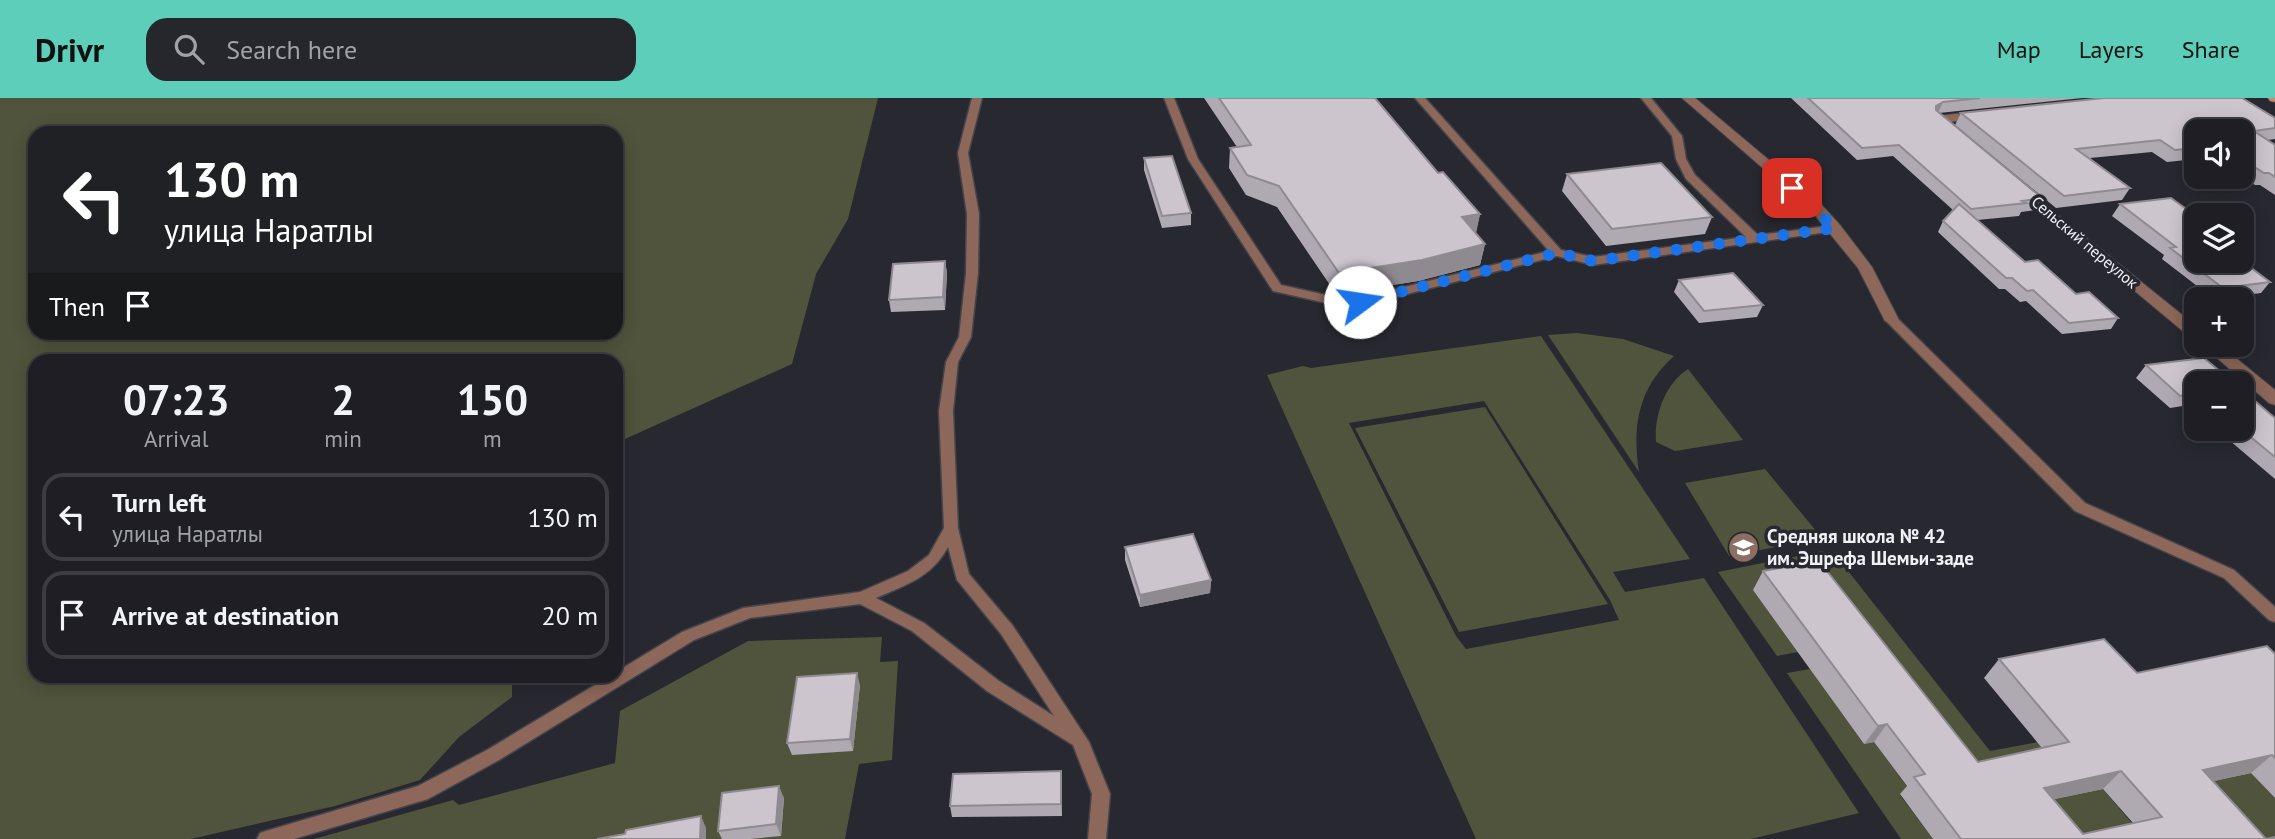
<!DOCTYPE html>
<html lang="en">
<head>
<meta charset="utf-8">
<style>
	:root { --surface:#1e1e24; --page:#26272c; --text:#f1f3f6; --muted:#a1a2a6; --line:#3c3c41; --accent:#5dceb9 }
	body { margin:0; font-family:"PT Sans",sans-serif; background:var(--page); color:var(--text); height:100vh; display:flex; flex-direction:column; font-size:26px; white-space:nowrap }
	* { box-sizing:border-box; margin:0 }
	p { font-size:23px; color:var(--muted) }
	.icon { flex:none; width:38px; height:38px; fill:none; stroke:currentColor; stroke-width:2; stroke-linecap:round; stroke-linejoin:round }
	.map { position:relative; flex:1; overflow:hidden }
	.panel { position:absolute; left:28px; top:256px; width:595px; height:329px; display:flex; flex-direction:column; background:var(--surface); border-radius:21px; box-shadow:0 4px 18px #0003,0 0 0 2px var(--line) }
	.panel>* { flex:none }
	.top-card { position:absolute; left:28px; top:28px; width:595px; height:214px; border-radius:21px; box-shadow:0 4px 18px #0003,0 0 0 2px var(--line); background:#202124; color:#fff; overflow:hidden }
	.controls { position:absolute; left:2184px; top:21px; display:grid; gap:14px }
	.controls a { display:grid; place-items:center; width:70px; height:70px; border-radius:14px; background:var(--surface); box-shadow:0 4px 18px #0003,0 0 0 2px var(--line); font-size:35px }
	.pin { position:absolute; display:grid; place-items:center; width:60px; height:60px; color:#fff; margin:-30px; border-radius:14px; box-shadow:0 4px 10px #0006 }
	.me { position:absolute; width:77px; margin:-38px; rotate:76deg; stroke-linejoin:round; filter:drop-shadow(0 0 5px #0008) }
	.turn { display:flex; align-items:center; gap:24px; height:147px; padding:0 21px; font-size:32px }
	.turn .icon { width:91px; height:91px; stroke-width:2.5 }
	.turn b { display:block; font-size:49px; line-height:60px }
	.then { display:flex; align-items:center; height:66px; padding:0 21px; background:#0003; gap:14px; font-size:26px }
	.eta { display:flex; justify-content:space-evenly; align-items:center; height:119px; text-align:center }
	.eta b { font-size:42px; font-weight:700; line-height:49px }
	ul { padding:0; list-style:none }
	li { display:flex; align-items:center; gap:21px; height:88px; margin:0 14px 10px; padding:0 7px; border:4px solid var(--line); border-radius:21px }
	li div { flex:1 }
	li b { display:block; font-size:26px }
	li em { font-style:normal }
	header { display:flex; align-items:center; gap:42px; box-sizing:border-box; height:98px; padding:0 35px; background:var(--accent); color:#111 }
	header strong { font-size:33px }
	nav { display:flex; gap:38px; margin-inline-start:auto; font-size:24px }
	.search { width:490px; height:63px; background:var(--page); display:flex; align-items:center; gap:18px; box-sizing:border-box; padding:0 24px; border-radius:21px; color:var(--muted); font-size:26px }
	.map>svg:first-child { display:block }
</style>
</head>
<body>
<header>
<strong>Drivr</strong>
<div class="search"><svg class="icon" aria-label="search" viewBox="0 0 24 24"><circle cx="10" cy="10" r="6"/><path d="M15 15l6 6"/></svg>Search here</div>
<nav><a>Map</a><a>Layers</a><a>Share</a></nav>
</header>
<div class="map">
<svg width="2275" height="741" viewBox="0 0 2275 741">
	<rect width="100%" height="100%" fill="#282830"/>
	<!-- green -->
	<path fill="#50543c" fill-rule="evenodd" d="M 0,0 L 878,0 L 848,121 L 816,176 L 792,266 L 616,345 L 616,262 L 35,262 L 35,578 L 512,578 L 512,599 L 459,639 L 420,682 L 335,708 L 191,741 L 0,741 ZM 35,35 L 616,35 L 616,234 L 35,234 Z
		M 1577,235 L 1623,241 L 1674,258 C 1638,290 1632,329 1639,374 L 1548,237 Z
		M 1541,238 L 1690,461 L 1613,474 L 1625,494 L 1704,480 L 1859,715 L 1751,741 L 1476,741 L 1267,277 L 1303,268 L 1311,270 ZM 1484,303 L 1610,502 L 1619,522 L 1466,551 L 1456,538 L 1349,325 Z
		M 1688,271 L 1743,342 L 1675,353 L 1656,344 C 1654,317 1665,286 1688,271 Z
		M 1485,309 L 1608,506 L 1459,534 L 1355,330 Z
		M 1765,371 L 1822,440 L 1729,458 L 1685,385 Z
		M 1822,453 L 1837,459 L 1990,653 L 2038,644 L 2080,695 L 2103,691 L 2142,737 L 2122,741 L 2055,741 L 1962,682 L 1798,554 L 1777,558 L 1718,474 Z
		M 882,539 L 880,564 L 898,563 L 892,662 L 859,666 L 845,741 L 314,741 L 453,702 L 459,707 L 615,665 L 620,613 L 748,543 Z
		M 1810,571 L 1864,646 L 1874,644 L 1911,694 L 1900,697 L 1933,741 L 1901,741 L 1787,575 Z
		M 2239,662 L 2275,700 L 2275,741 L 2229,741 L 2203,685 Z"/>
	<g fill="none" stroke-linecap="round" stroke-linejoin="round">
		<defs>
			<path id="lane" d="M 972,0 L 982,0 L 968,55 L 979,116 L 978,175 L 971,239 L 958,264 L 953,313 L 958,430 L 969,476 L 1013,528 L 1089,644 L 1110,696 L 1106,741 L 1088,741 L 1092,696 L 1073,647 L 987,593 L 912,533 L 860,506 L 750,520 L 694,542 L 499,662 L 428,701 L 294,741 L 257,741 L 260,735 L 266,733 L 418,688 L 487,652 L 610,578 L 616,578 L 616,574 L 682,534 L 743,510 L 860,494 L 908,473 L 929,457 L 944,430 L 939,313 L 946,264 L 959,239 L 966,175 L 967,116 L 958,55 ZM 948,449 L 957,482 L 1001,536 L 1054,618 L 999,583 L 924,525 L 876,500 C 906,487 932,479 948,449 Z
				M 1164,0 L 1174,0 L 1198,61 L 1281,187 L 1344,201 L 1360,200 L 1549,153 L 1415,0 L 1425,0 L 1561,152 L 1593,159 L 1746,139 L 1686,81 L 1676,61 L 1672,38 L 1641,0 L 1651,0 L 1682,38 L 1686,61 L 1695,77 L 1758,137 L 1835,127 L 1841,130 L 1835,133 L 1593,167 L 1557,158 L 1360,208 L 1344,209 L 1273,193 L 1188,61 Z
				M 1890,216 L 1894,217 L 2085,405 L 2234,472 L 2275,509 L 2275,524 L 2269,522 L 2224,480 L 2075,413 L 1886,223 L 1884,220 Z"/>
			<path id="street" d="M 1682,0 L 1695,0 L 1819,104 L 1840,127 L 1872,169 L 1898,220 L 1895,223 L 1885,223 L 1858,170 L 1809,110 Z
				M 1980,13 L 1984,14 L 1984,20 L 1949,24 L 1954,30 L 1948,34 L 1932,22 L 1938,18 Z
				M 2021,87 L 2196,228 L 2196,241 L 2190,239 L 2016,94 L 2016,88 Z
				M 2202,247 L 2220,247 L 2275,292 L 2275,307 L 2269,305 Z"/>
			<path id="secondary" d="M 2268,0 L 2275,0 L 2275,4 L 2270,3 Z"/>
		</defs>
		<!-- lane casing -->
		<use href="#lane" stroke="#44444c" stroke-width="3"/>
		<!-- street casing -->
		<use href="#street" stroke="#44444c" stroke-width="2"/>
		<!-- secondary casing -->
		<use href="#secondary" stroke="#44444c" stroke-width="2"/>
		<!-- lane -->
		<use href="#lane" fill="#8d6759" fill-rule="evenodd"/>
		<!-- street -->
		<use href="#street" fill="#8d6759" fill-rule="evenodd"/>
		<!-- secondary -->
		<use href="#secondary" fill="#c58a72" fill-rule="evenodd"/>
	</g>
	<!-- wall -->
	<path fill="#afa9b1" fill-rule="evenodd" d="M 1204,0 L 1375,0 L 1438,75 L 1480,116 L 1476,135 L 1485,146 L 1480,167 L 1418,183 L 1336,196 L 1277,109 L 1246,97 L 1229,70 L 1230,50 L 1237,49 Z
		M 1791,0 L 2082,0 L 1939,15 L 2042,100 L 2035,112 L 2021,114 L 2019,118 L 1977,122 L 2025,164 L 2076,196 L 2118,220 L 2111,231 L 2062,236 L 2026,203 L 2020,204 L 2005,191 L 1999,191 L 1938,134 L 1943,123 L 1953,112 L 1893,58 L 1857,62 Z
		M 1961,15 L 2275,20 L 2275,41 L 2268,42 L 2275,47 L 2275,97 L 2260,87 L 2255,87 L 2242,78 L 2242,33 L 2196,33 L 2196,61 L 2167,64 L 2152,54 L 2090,60 L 2130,90 L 2122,102 L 2056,110 L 1955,27 Z
		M 1144,60 L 1191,115 L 1191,127 L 1162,130 L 1144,72 Z
		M 1567,76 L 1712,119 L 1705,136 L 1606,148 L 1562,93 Z
		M 2120,106 L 2196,163 L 2270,184 L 2261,195 L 2214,201 L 2162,161 L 2164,157 L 2112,118 Z
		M 945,163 L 947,175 L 945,212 L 891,214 L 889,202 Z
		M 1679,182 L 1763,207 L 1757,219 L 1699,225 L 1674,194 Z
		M 2146,267 L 2196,285 L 2196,314 L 2189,307 L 2170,310 L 2136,280 Z
		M 2275,320 L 2275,381 L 2216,331 L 2242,331 Z
		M 1125,449 L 1211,482 L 1210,495 L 1140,509 L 1125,462 Z
		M 1763,473 L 1978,664 L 2042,650 L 1984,580 L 1999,561 L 2137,575 L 2275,556 L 2275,700 L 2251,675 L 2213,683 L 2266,741 L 2275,741 L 1933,741 L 1900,696 L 1907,688 L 1874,644 L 1864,646 L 1753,492 ZM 2103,691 L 2133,725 L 2083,736 L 2054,701 Z
		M 860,587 L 853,653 L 792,657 L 787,645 Z
		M 1061,673 L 1062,718 L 952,719 L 950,708 Z
		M 784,700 L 781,738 L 750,741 L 722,741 L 718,733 Z"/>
	<!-- shaded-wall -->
	<path fill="#8f8a90" d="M 1943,4 L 1938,15 L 1931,20 L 1936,8 Z
		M 1480,116 L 1475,137 L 1462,119 Z
		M 1485,146 L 1480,167 L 1418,183 L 1336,196 L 1339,175 Z
		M 945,163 L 947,175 L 945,212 L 943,199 Z
		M 1211,482 L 1210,495 L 1140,509 L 1140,497 Z
		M 857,575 L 860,587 L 853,653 L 850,641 Z
		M 1887,626 L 1874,644 L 1864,646 L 1878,628 Z
		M 2272,657 L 2251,675 L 2183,690 L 2203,672 Z
		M 2121,673 L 2103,691 L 2027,707 L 2044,690 Z
		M 779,688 L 784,700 L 781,738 L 776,726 Z
		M 701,718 L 706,730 L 706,741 L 700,741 Z"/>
	<!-- building -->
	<path fill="#ccc5ce" stroke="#8f8a90" stroke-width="2" fill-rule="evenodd" d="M 1219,0 L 1375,0 L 1438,75 L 1443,74 L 1480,116 L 1462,119 L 1485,146 L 1422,162 L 1339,175 L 1279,88 L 1247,77 L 1230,50 L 1251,47 Z
		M 1808,0 L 1980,0 L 1943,4 L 1936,8 L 1936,12 L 2042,100 L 2022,103 L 2026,105 L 1971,111 L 1899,47 L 1862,50 Z
		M 2104,0 L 2242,0 L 2275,20 L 2275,30 L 2254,33 L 2275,47 L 2275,79 L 2269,75 L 2264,75 L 2242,61 L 2242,33 L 2196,33 L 2196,50 L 2175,52 L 2160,42 L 2076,51 L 2130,90 L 2064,98 L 1961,15 Z
		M 1172,58 L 1191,115 L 1162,118 L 1144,60 Z
		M 1661,65 L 1712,119 L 1612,131 L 1567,76 Z
		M 2171,100 L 2196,118 L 2196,163 L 2242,163 L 2270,184 L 2223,190 L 2170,150 L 2176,149 L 2120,106 Z
		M 1959,106 L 2025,164 L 2038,162 L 2076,196 L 2089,194 L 2118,220 L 2069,225 L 2033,192 L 2027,193 L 2012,180 L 2006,180 L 1943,123 Z
		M 945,163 L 943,199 L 889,202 L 893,166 Z
		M 1733,175 L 1763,207 L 1704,213 L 1679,182 Z
		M 2204,260 L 2234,285 L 2196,285 L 2196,295 L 2180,298 L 2146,267 Z
		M 2242,292 L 2275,320 L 2275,359 L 2241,331 Z
		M 1193,436 L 1211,482 L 1140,497 L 1125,449 Z
		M 1819,463 L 1978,664 L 2069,644 L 1999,561 L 2104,541 L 2137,575 L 2267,548 L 2275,556 L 2275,660 L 2272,657 L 2203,672 L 2266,741 L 2275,739 L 2275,741 L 1961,741 L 1914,679 L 1925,676 L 1887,626 L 1878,628 L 1763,473 ZM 2121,673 L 2162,719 L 2083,736 L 2044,690 Z
		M 857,575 L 850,641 L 787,645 L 797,579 Z
		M 1061,673 L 1061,706 L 950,708 L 953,676 Z
		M 779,688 L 776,726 L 718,733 L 722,695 Z
		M 701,718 L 700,741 L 597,741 L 625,736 L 626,732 Z"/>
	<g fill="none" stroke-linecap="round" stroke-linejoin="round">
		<!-- route -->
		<path stroke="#1a73e8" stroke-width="12" stroke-dasharray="0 21.6" d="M 1360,204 L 1557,155 L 1593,163 L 1835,130 L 1792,90"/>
	</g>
	<!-- icons -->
	<defs>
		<symbol id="school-disc" viewBox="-11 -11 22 22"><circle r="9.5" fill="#8d6e63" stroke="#282830"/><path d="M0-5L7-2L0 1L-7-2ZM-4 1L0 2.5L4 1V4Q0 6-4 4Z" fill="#fff"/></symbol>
	</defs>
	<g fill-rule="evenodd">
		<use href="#school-disc" x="1726" y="432" width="35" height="35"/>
	</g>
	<g text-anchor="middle" stroke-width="7" stroke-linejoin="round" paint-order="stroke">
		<!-- far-street labels -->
		<g font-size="16" fill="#f0f0f5" stroke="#282830">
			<text transform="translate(2085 144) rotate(40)" y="6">Сельский переулок</text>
		</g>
		<!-- poi labels -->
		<g font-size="19" font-weight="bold" fill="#f0f0f5" stroke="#282830" text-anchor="start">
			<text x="1767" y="445">Средняя школа № 42<tspan x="1767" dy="22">им. Эшрефа Шемьи-заде</tspan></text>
		</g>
	</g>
</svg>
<div class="controls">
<a><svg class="icon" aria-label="sound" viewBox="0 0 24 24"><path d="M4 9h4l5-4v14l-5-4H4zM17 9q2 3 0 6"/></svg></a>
<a><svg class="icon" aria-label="layers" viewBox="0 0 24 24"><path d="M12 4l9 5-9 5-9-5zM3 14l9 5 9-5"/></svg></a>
<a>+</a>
<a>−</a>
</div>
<div class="pin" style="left:1792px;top:90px;background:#d93025"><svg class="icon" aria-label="arrive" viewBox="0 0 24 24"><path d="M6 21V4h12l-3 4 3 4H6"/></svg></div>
<svg class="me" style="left:1360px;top:204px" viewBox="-20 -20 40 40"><circle r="19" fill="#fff"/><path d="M0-13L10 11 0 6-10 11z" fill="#1a73e8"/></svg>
<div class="top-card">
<div class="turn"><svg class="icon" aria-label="left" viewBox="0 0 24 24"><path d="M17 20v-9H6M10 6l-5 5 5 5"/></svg><div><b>130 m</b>улица Наратлы</div></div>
<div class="then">Then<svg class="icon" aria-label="arrive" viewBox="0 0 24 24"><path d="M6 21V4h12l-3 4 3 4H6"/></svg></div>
</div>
<section class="panel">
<div class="eta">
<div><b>07:23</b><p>Arrival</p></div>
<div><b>2</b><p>min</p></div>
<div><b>150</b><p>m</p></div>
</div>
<ul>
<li><svg class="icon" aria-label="left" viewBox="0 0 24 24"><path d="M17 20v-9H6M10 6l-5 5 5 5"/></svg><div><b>Turn left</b><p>улица Наратлы</p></div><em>130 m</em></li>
<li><svg class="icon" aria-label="arrive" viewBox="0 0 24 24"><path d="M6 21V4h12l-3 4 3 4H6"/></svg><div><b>Arrive at destination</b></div><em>20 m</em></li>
</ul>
</section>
</div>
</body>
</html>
